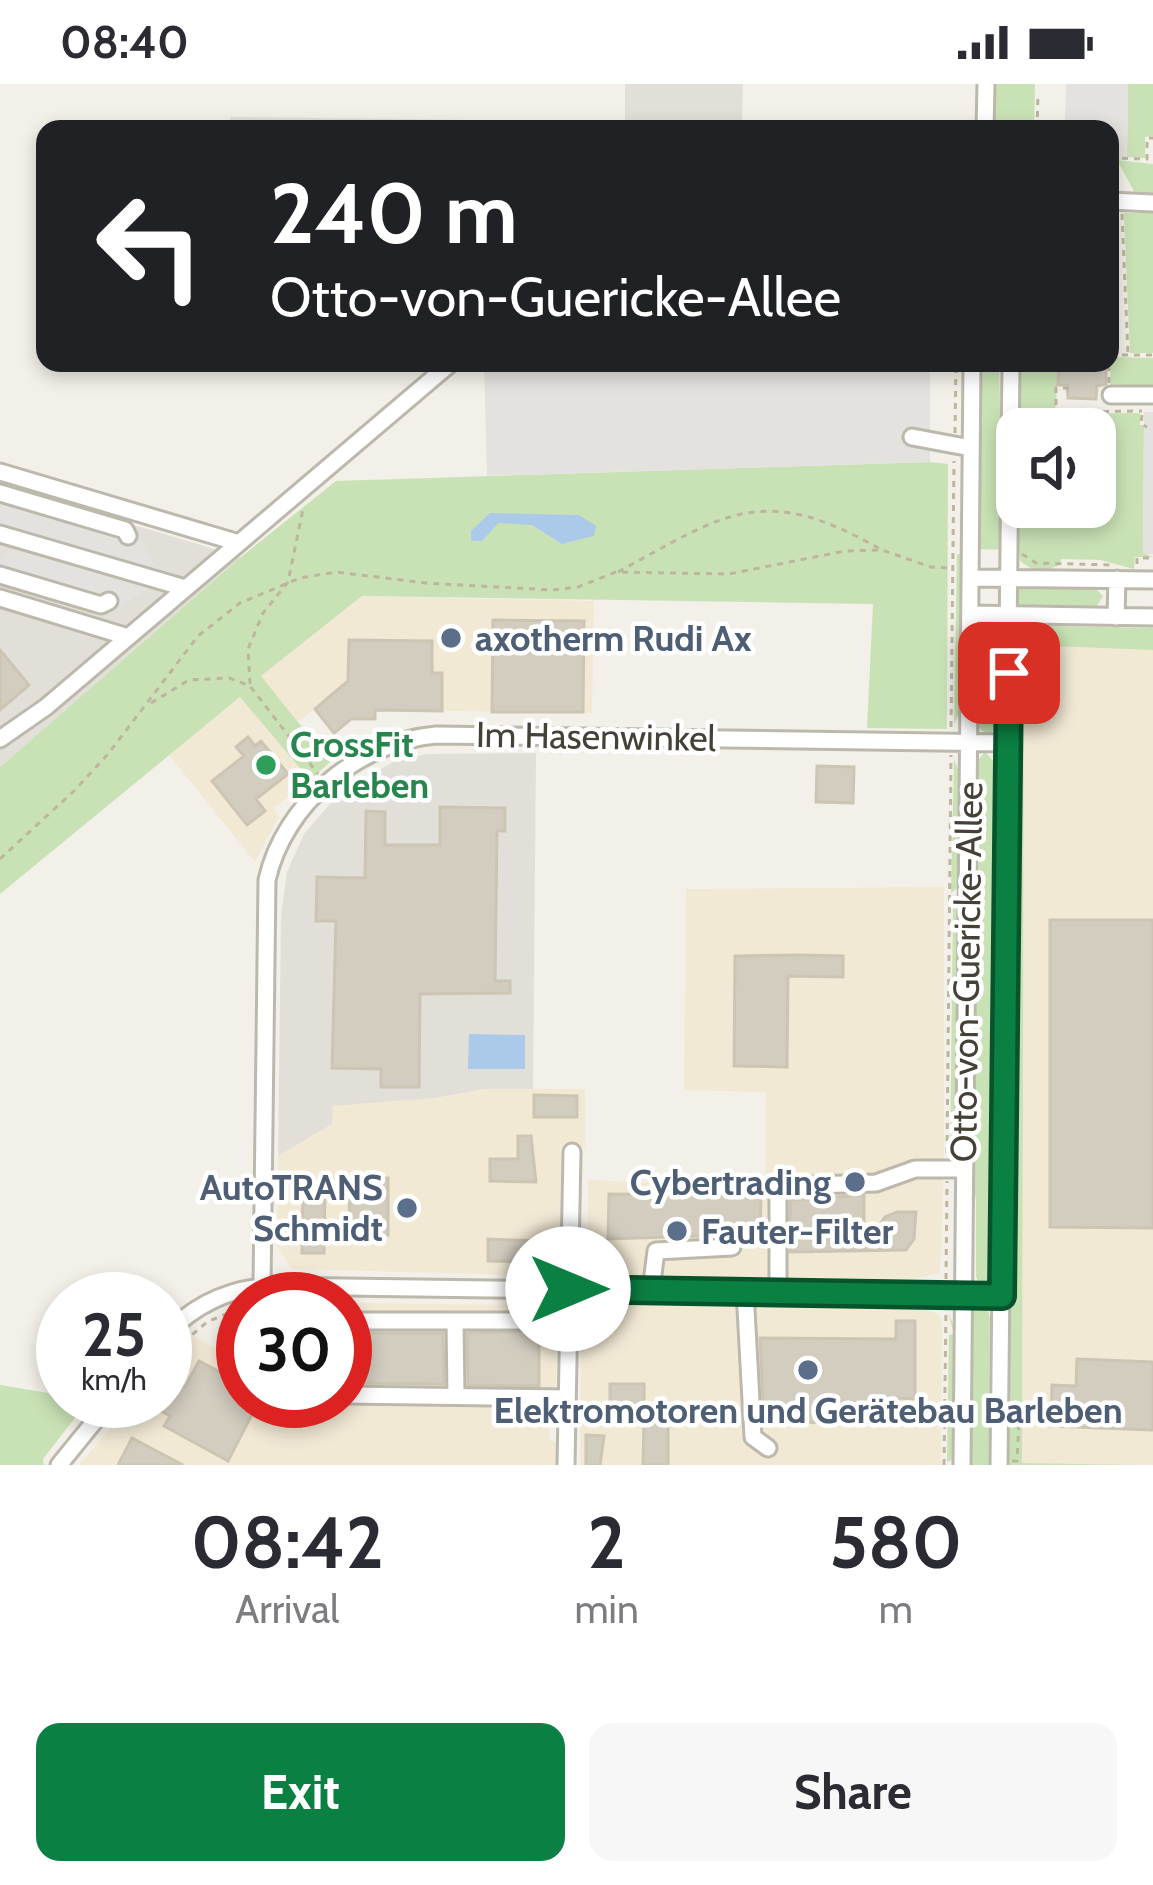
<!DOCTYPE html>
<html lang="en">
<head>
<meta charset="utf-8">
<style>
	:root { --surface:#fff; --page:#f7f7f7; --text:#2b2b33; --muted:#7c7c81; --accent:#0b8043 }
	body { margin:0; font-family:Cabin,sans-serif; background:var(--page); color:var(--text); height:100vh; display:flex; flex-direction:column; font-size:45px; white-space:nowrap }
	* { box-sizing:border-box; margin:0 }
	p { font-size:39px; color:var(--muted) }
	.icon { flex:none; width:66px; height:66px; fill:none; stroke:currentColor; stroke-width:2; stroke-linecap:round; stroke-linejoin:round }
	.map { position:relative; height:1381px; overflow:hidden }
	.details { display:flex; flex-direction:column; background:var(--surface); flex:1 }
	.details>* { flex:none }
	.guide { position:absolute; left:36px; top:36px; width:1083px; height:252px; border-radius:24px; box-shadow:0 6px 18px #0003; background:#202124; color:#fff; overflow:hidden }
	.fabs { position:absolute; left:996px; top:324px; display:grid; gap:24px }
	.fabs a { display:grid; place-items:center; width:120px; height:120px; border-radius:24px; background:var(--surface); box-shadow:0 6px 18px #0003; font-size:60px }
	.speed { position:absolute; left:36px; top:1188px; display:flex; gap:24px; font-size:60px; font-weight:700; text-align:center }
	.speed>* { display:grid; place-content:center; width:156px; height:156px; border-radius:50%; background:var(--surface); box-shadow:0 6px 18px #0003; line-height:1 }
	.speed small { font-size:30px; font-weight:400 }
	.speed .limit { border:18px solid #d22; background:#fff; color:#111 }
	.pin { position:absolute; display:grid; place-items:center; width:102px; height:102px; color:#fff; margin:-51px; border-radius:24px; box-shadow:0 6px 18px #0006 }
	.me { position:absolute; width:132px; margin:-66px; rotate:90deg; stroke-linejoin:round; filter:drop-shadow(0 0 9px #0008) }
	.turn { display:flex; align-items:center; gap:42px; height:252px; padding:0 36px; font-size:54px }
	.turn .icon { width:156px; height:156px; stroke-width:2.5 }
	.turn b { display:block; font-size:84px; line-height:102px }
	.eta { display:flex; justify-content:space-evenly; align-items:center; height:204px; text-align:center }
	.eta b { font-size:72px; font-weight:700; line-height:84px }
	.button { display:flex; gap:24px; margin-top:auto; padding:24px 36px }
	.button a { flex:1; height:138px; border-radius:24px; background:var(--accent); color:#fff; font-size:48px; font-weight:700; line-height:138px; text-align:center }
	.button a+a { background:var(--page); color:var(--text) }
	.status { display:flex; justify-content:space-between; align-items:center; height:84px; padding:0 60px; background:var(--surface); direction:ltr }
	.status svg { height:33px; fill:currentColor }
	.map>svg:first-child { display:block }
</style>
</head>
<body>
<div class="status"><b>08:40</b><svg viewBox="0 0 49 12"><path d="M0 12V9h3v3zM5 12V6h3v6zM10 12V3h3v9zM15 12V0h3v12zM26 1h20v11H26zM47 4h2v5h-2z"/></svg></div>
<div class="map">
<svg width="1153" height="1381" viewBox="0 0 1153 1381">
	<rect width="100%" height="100%" fill="#f2f0e8"/>
	<!-- commercial -->
	<path fill="#f2e9d5" d="M 362,512 L 594,517 L 592,629 L 376,626 L 375,635 L 351,635 L 334,649 L 315,625 L 298,638 L 261,592 Z
		M 1024,560 L 1153,565 L 1153,1381 L 1022,1380 Z
		M 241,613 L 310,696 L 274,724 L 279,732 L 255,778 L 169,671 Z
		M 944,803 L 944,1078 L 940,1189 L 913,1195 L 587,1191 L 588,1096 L 765,1103 L 766,1008 L 684,1006 L 686,805 Z
		M 485,1005 L 585,1005 L 585,1063 L 561,1063 L 560,1192 L 292,1185 L 277,1162 L 278,1072 L 332,1040 L 332,1022 L 435,1014 Z
		M 345,1219 L 534,1221 L 557,1233 L 556,1336 L 549,1340 L 549,1355 L 556,1359 L 556,1381 L 79,1381 L 133,1317 L 165,1317 L 165,1279 L 193,1252 L 243,1279 L 243,1317 L 345,1317 Z
		M 600,1221 L 926,1225 L 939,1231 L 942,1240 L 941,1381 L 580,1381 L 581,1238 L 585,1230 Z"/>
	<!-- industrial -->
	<path fill="#e2dfd9" d="M 625,0 L 743,0 L 742,38 L 947,40 L 947,45 L 230,45 L 230,33 L 625,38 Z
		M 0,401 L 241,473 L 0,683 Z
		M 536,669 L 533,1005 L 485,1005 L 435,1014 L 333,1022 L 332,1040 L 278,1072 L 281,831 L 287,788 L 304,750 L 329,721 L 357,699 L 393,678 L 427,670 Z"/>
	<!-- green -->
	<path fill="#c9e2b5" fill-rule="evenodd" d="M 995,0 L 1035,0 L 1034,45 L 994,45 Z
		M 1128,0 L 1153,0 L 1153,52 L 1145,53 L 1145,74 L 1127,73 Z
		M 1117,76 L 1153,80 L 1153,113 L 1136,111 Z
		M 1124,129 L 1153,129 L 1153,269 L 1130,269 Z
		M 1111,273 L 1153,274 L 1153,308 L 1110,307 Z
		M 979,279 L 999,279 L 1004,466 L 976,465 Z
		M 1017,279 L 1059,279 L 1055,330 L 1140,329 L 1140,341 L 1144,341 L 1143,469 L 1153,473 L 1135,473 L 1134,485 L 1100,476 L 1061,475 L 1060,481 L 1038,489 L 1021,478 L 1017,465 ZM 1017,345 L 1095,345 L 1095,423 L 1017,423 Z
		M 930,378 L 948,380 L 947,645 L 867,644 L 873,520 L 362,512 L 261,592 L 330,678 L 310,696 L 240,613 L 0,810 L 0,683 L 241,473 L 336,397 Z
		M 957,470 L 964,470 L 962,625 L 954,640 Z
		M 1016,500 L 1093,502 L 1103,512 L 1097,522 L 1090,523 L 1016,523 Z
		M 1003,535 L 1001,639 L 989,651 L 976,642 L 976,559 L 983,541 Z
		M 1029,535 L 1043,536 L 1054,542 L 1153,544 L 1153,566 L 1024,561 L 1022,1379 L 1139,1381 L 1006,1381 L 1013,609 L 1016,549 Z
		M 985,668 L 995,679 L 1000,780 L 994,1198 L 987,1204 L 979,1201 L 976,1192 L 976,1116 L 970,1078 L 974,681 Z
		M 954,675 L 962,695 L 961,801 L 951,809 Z
		M 953,822 L 961,831 L 958,1077 L 950,1078 Z
		M 978,1220 L 987,1224 L 990,1233 L 989,1319 L 995,1381 L 967,1381 L 969,1234 Z
		M 948,1228 L 957,1250 L 956,1374 L 947,1378 L 949,1251 L 954,1250 Z
		M 0,1301 L 48,1309 L 81,1326 L 43,1375 L 44,1381 L 0,1381 Z"/>
	<!-- parking -->
	<path fill="#e4e2df" d="M 1066,0 L 1128,0 L 1127,76 L 1110,76 L 1110,45 L 1065,45 Z
		M 484,279 L 930,279 L 930,378 L 487,392 Z
		M 1144,328 L 1153,328 L 1153,470 L 1143,470 Z
		M 0,414 L 140,455 L 158,489 L 0,443 Z
		M 20,462 L 154,502 L 121,521 L 0,485 L 0,475 Z"/>
	<!-- water -->
	<path fill="#abc9e8" d="M 490,429 L 579,431 L 596,442 L 594,452 L 562,460 L 532,441 L 498,439 L 482,457 L 471,457 L 471,447 Z
		M 469,950 L 525,951 L 525,985 L 468,985 Z"/>
	<!-- building -->
	<path fill="#d2cdbf" stroke="#ccc5b3" stroke-width="3" d="M 1059,279 L 1106,279 L 1106,300 L 1097,302 L 1096,315 L 1068,314 L 1067,301 L 1058,301 Z
		M 493,536 L 584,537 L 583,628 L 492,628 Z
		M 349,556 L 432,557 L 432,589 L 442,589 L 442,627 L 375,626 L 375,635 L 351,635 L 334,649 L 315,625 L 348,597 Z
		M 0,566 L 29,601 L 0,626 Z
		M 248,653 L 255,662 L 261,657 L 288,690 L 256,715 L 265,727 L 247,741 L 212,697 L 244,672 L 236,663 Z
		M 817,682 L 854,683 L 853,719 L 816,718 Z
		M 440,723 L 505,724 L 505,747 L 497,747 L 495,897 L 510,897 L 510,909 L 420,910 L 419,1003 L 381,1003 L 381,985 L 332,984 L 336,837 L 316,837 L 317,793 L 365,794 L 366,727 L 385,728 L 385,761 L 440,761 Z
		M 1050,836 L 1153,836 L 1153,1144 L 1050,1143 Z
		M 800,871 L 843,872 L 843,893 L 788,892 L 787,983 L 734,982 L 735,872 Z
		M 534,1011 L 577,1012 L 577,1033 L 534,1033 Z
		M 518,1052 L 531,1052 L 536,1098 L 490,1097 L 490,1075 L 518,1075 Z
		M 350,1094 L 388,1094 L 388,1151 L 349,1150 Z
		M 303,1098 L 325,1098 L 324,1169 L 302,1169 Z
		M 609,1110 L 761,1111 L 760,1156 L 731,1151 L 608,1155 Z
		M 864,1111 L 864,1165 L 885,1133 L 897,1128 L 916,1128 L 914,1155 L 906,1166 L 790,1168 L 790,1116 Z
		M 488,1155 L 534,1157 L 534,1178 L 488,1177 Z
		M 896,1237 L 915,1237 L 915,1315 L 896,1314 L 896,1339 L 764,1338 L 760,1254 L 896,1255 Z
		M 539,1247 L 539,1302 L 468,1301 L 467,1249 Z
		M 345,1249 L 443,1249 L 444,1300 L 345,1299 Z
		M 1077,1275 L 1153,1278 L 1153,1346 L 1051,1342 L 1052,1301 L 1076,1302 Z
		M 199,1277 L 243,1300 L 243,1317 L 259,1317 L 228,1377 L 164,1342 L 170,1332 L 143,1317 L 165,1317 L 165,1292 L 185,1303 Z
		M 610,1300 L 644,1300 L 644,1322 L 610,1322 Z
		M 644,1337 L 668,1337 L 668,1381 L 643,1381 Z
		M 586,1351 L 604,1352 L 600,1381 L 586,1381 Z
		M 132,1354 L 183,1381 L 118,1381 Z"/>
	<g fill="none" stroke-linecap="round" stroke-linejoin="round">
		<defs>
			<path id="minor" d="M 985,45 L 986,0
				M 1110,117 L 1153,119
				M 1111,311 L 1153,311
				M 912,353 L 971,364
				M 0,388 L 239,459
				M 0,409 L 125,446 L 128,452
				M 0,450 L 185,504
				M 0,491 L 101,521 L 109,517
				M 970,494 L 1153,496
				M 0,514 L 128,553
				M 970,530 L 1153,533
				M 1116,533 L 1117,495
				M 0,655 L 46,623 L 451,279
				M 262,1202 L 267,796 C 284,720 358,658 436,651 L 1008,659
				M 651,1206 L 656,1167 L 732,1163
				M 745,1207 L 753,1353 L 768,1364
				M 778,1207 L 778,1112 L 783,1102 L 876,1099 L 915,1085 L 964,1085
				M 345,1237 L 533,1237
				M 455,1237 L 456,1312
				M 165,1252 C 194,1220 228,1205 270,1202 L 1002,1212
				M 345,1311 L 567,1314
				M 59,1381 L 111,1317
				M 566,1381 L 572,1068
				M 962,1381 L 972,279
				M 999,1381 L 1011,279"/>
		</defs>
		<!-- minor casing -->
		<use href="#minor" stroke="#bcb8ac" stroke-width="21"/>
		<!-- path -->
		<path stroke="#bdb59e" stroke-width="3" stroke-dasharray="6 6" stroke-linecap="butt" d="M 1037,45 L 1038,10
			M 1110,74 L 1147,75 L 1147,54 L 1153,54
			M 1122,130 L 1128,271
			M 1110,271 L 1153,271
			M 1109,299 L 1109,279
			M 1069,304 L 1056,304 L 1056,328 L 1142,327
			M 1142,331 L 1141,340 L 1147,343
			M 955,349 L 956,279
			M 1022,470 L 1036,479 L 1112,481
			M 1137,480 L 1137,474 L 1153,474
			M 618,488 C 726,429 763,398 880,465
			M 250,600 L 248,565 L 263,529 L 288,498 L 303,425
			M 151,619 L 189,596 L 229,594 L 250,602 L 318,690
			M 951,643 L 954,377
			M 0,775 L 75,706 L 108,670 L 198,552 L 240,519 L 300,494 L 336,488 L 426,499 L 552,506 L 578,503 L 616,488 L 729,490 L 845,467 L 882,466 L 931,483 L 951,484
			M 947,1069 L 951,671
			M 946,1195 L 947,1097
			M 165,1274 L 207,1238 L 243,1223
			M 1012,1377 L 1017,1377 L 1019,1337
			M 944,1381 L 946,1223"/>
		<!-- minor -->
		<use href="#minor" stroke="#fff" stroke-width="15"/>
	</g>
	<g fill="none" stroke-linecap="round" stroke-linejoin="round">
		<defs>
			<path id="route" d="M 568,1205 L 1002,1212 L 1009,589"/>
		</defs>
		<!-- route casing -->
		<use href="#route" stroke="#07532c" stroke-width="30"/>
		<!-- route -->
		<use href="#route" stroke="#0b8043" stroke-width="21"/>
	</g>
	<!-- markers -->
	<g fill="#5c6f8a" stroke="#fff" stroke-width="4.5">
		<circle cx="451" cy="554" r="12"/>
		<circle cx="855" cy="1098" r="12"/>
		<circle cx="407" cy="1124" r="12"/>
		<circle cx="677" cy="1147" r="12"/>
		<circle cx="808" cy="1286" r="12"/>
	</g>
	<circle fill="#2e9e5b" stroke="#fff" stroke-width="4.5" cx="266" cy="681" r="12"/>
	<g text-anchor="middle" stroke-width="9" stroke-linejoin="round" paint-order="stroke">
		<!-- service labels -->
		<g font-size="36" font-weight="bold" fill="#4e5e75" stroke="#fff" text-anchor="start">
			<text x="475" y="567">axotherm Rudi Ax</text>
			<text x="831" y="1111" text-anchor="end">Cybertrading</text>
			<text x="383" y="1116" text-anchor="end">AutoTRANS<tspan x="383" dy="41">Schmidt</tspan></text>
			<text x="701" y="1160">Fauter-Filter</text>
			<text x="808" y="1339" text-anchor="middle">Elektromotoren und Gerätebau Barleben</text>
		</g>
		<!-- street labels -->
		<g font-size="36" fill="#454137" stroke="#fff">
			<text transform="translate(596 652) rotate(1)" y="13">Im Hasenwinkel</text>
			<text transform="translate(966 888) rotate(-89)" y="13">Otto-von-Guericke-Allee</text>
		</g>
		<!-- leisure labels -->
		<g font-size="36" font-weight="bold" fill="#27864d" stroke="#fff" text-anchor="start">
			<text x="290" y="673">CrossFit<tspan x="290" dy="41">Barleben</tspan></text>
		</g>
	</g>
</svg>
<div class="fabs">
<a><svg class="icon" aria-label="sound" viewBox="0 0 24 24"><path d="M4 9h4l5-4v14l-5-4H4zM17 9q2 3 0 6"/></svg></a>
</div>
<div class="speed"><div>25<small>km/h</small></div><div class="limit">30</div></div>
<div class="pin" style="left:1009px;top:589px;background:#d93025"><svg class="icon" aria-label="arrive" viewBox="0 0 24 24"><path d="M6 21V4h12l-3 4 3 4H6"/></svg></div>
<svg class="me" style="left:568px;top:1205px" viewBox="-20 -20 40 40"><circle r="19" fill="#fff"/><path d="M0-13L10 11 0 6-10 11z" fill="#0b8043"/></svg>
<div class="guide">
<div class="turn"><svg class="icon" aria-label="left" viewBox="0 0 24 24"><path d="M17 20v-9H6M10 6l-5 5 5 5"/></svg><div><b>240 m</b>Otto-von-Guericke-Allee</div></div>
</div>
</div>
<section class="details">
<div class="eta">
<div><b>08:42</b><p>Arrival</p></div>
<div><b>2</b><p>min</p></div>
<div><b>580</b><p>m</p></div>
</div>
<div class="button"><a>Exit</a><a>Share</a></div>
</section>
</body>
</html>
